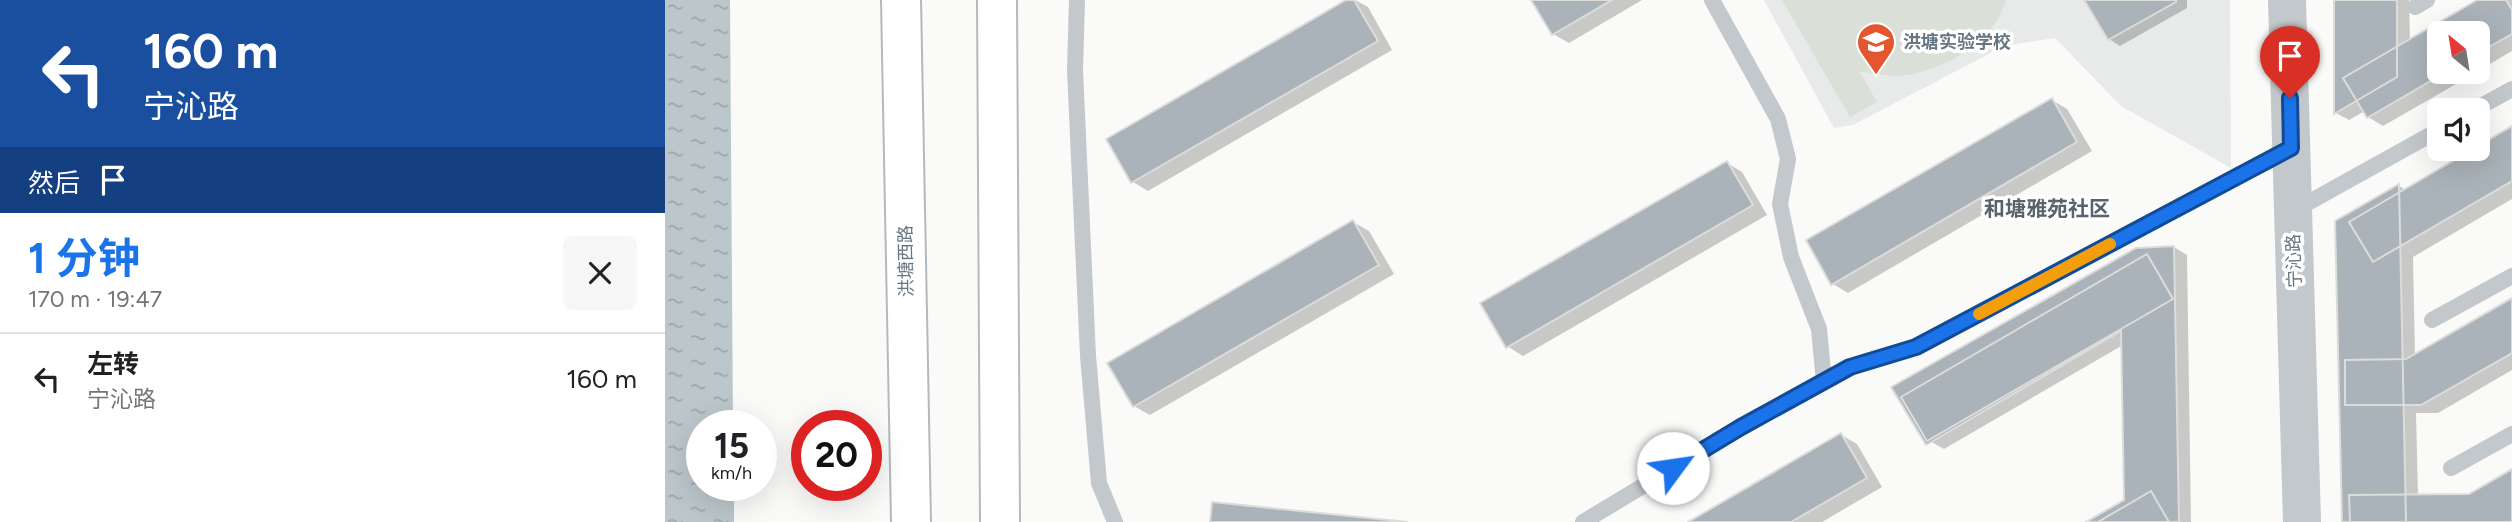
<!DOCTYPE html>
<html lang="zh">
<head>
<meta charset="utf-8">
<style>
	:root { --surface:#fff; --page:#f6f6f6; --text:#202124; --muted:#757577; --line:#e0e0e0; --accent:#1a73e8 }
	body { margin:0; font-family:Figtree,"Noto Sans SC",sans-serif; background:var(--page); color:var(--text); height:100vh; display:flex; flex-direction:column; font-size:26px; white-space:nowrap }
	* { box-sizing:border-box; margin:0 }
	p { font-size:23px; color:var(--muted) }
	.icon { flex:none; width:38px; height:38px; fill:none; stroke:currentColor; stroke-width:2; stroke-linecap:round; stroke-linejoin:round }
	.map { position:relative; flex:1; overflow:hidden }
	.details { display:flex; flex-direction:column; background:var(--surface); width:665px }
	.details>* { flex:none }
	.guide { background:#1a4fa0; color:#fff; overflow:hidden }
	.needle { width:46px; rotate:330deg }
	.tools { position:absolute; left:1762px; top:21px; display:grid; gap:14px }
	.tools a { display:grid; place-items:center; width:63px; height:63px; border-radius:10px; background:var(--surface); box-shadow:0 7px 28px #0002; font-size:35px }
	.speed { position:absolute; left:21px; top:410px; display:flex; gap:14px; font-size:35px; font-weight:700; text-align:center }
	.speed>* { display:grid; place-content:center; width:91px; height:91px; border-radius:50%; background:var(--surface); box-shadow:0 7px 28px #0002; line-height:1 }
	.speed small { font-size:18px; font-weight:400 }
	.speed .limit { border:10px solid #d22; background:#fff; color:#111 }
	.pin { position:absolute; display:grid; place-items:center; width:60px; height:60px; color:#fff; margin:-72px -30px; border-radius:50% 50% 50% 0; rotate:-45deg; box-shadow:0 0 7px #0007 }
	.pin .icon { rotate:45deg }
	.me { position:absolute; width:77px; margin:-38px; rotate:59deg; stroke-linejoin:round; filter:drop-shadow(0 0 5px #0008) }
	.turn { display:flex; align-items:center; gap:24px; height:147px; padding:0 28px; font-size:32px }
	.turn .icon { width:91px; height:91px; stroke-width:2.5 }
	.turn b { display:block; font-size:49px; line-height:60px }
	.then { display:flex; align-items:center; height:66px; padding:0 28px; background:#0003; gap:14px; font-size:26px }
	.round { display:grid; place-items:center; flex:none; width:74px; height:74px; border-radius:10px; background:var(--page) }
	.summary { display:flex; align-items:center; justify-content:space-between; height:119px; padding:0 28px }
	h1 { font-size:42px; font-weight:700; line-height:52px; color:var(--accent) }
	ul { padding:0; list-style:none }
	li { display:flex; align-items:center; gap:21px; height:91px; padding:0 28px; border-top:2px solid var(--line) }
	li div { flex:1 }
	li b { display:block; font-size:26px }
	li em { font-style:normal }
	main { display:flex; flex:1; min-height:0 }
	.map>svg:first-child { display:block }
</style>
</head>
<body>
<main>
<section class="details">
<div class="guide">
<div class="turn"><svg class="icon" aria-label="left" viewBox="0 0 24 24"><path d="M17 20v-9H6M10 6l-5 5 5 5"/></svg><div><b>160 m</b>宁沁路</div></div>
<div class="then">然后<svg class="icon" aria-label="arrive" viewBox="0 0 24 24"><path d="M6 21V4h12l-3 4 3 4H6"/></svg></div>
</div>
<div class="summary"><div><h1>1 分钟</h1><p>170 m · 19:47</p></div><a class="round"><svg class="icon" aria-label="close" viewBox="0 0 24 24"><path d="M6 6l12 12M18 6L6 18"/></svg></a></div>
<ul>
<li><svg class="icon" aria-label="left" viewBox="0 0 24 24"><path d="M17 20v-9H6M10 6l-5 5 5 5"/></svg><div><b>左转</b><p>宁沁路</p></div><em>160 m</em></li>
</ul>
</section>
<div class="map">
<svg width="1847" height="522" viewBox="0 0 1847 522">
	<defs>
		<pattern id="water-ripples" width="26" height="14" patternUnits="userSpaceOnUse" patternTransform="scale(1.75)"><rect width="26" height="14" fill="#bbc7cb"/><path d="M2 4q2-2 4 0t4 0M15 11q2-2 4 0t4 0" fill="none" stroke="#9ca6aa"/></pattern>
	</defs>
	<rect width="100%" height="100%" fill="#fafaf8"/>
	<!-- built -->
	<path fill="#e8e9e9" d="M 1099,0 L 1565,0 L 1566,168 L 1456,106 L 1390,38 L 1339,46 L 1188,125 L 1169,128 Z"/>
	<!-- garden -->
	<path fill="#dadfd7" d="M 1117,0 L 1341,0 C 1329,43 1275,73 1233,76 C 1220,76 1207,73 1194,71 L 1212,102 L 1185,117 Z"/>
	<!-- water -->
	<path fill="url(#water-ripples)" d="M 0,0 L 65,0 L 68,425 L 37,425 L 37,485 L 69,485 L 69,522 L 0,522 Z"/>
	<!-- shadow -->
	<path fill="#0003" d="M 684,0 L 690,0 L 703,7 L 727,50 L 483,191 L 468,182 L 443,140 Z
		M 868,0 L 977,0 L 904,43 L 888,34 Z
		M 1421,0 L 1522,0 L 1522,8 L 1455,46 L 1444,39 Z
		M 1670,0 L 1744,0 L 1745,41 L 1816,0 L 1847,0 L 1847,51 L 1813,71 L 1813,33 L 1774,33 L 1774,72 L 1812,72 L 1718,126 L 1703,117 L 1700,111 L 1684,120 L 1671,113 Z
		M 1387,100 L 1402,109 L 1427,151 L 1183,293 L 1168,284 Z
		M 1847,128 L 1847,199 L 1748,257 L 1750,356 L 1847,300 L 1847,370 L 1773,413 L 1751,413 L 1753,496 L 1805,496 L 1847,471 L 1847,522 L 1679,522 L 1734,186 L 1741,190 Z
		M 1062,163 L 1077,172 L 1102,215 L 858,356 L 842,346 Z
		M 688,222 L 704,231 L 729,274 L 485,415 L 469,406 Z
		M 1509,247 L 1522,255 L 1526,522 L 1425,522 L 1461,501 L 1458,345 L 1279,449 L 1263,440 Z
		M 1176,435 L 1192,444 L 1217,487 L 1157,522 L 1027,522 Z"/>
	<!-- building -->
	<path fill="#aab3b9" stroke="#dcdcda" stroke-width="2" d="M 681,0 L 689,0 L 713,41 L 466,183 L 441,139 Z
		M 866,0 L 947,0 L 887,35 Z
		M 1419,0 L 1511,0 L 1511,2 L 1443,40 Z
		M 1669,0 L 1732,0 L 1732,77 L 1669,114 Z
		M 1812,0 L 1841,0 L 1847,10 L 1847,34 L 1813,53 L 1813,33 L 1774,33 L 1774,72 L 1781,72 L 1702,118 L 1678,78 Z
		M 1387,98 L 1412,142 L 1166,285 L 1141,240 Z
		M 1847,126 L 1847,181 L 1708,262 L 1684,222 L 1808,149 L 1813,149 L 1813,146 Z
		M 1062,161 L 1088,205 L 841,348 L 815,303 Z
		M 1734,184 L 1741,522 L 1677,522 L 1670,221 Z
		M 688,220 L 714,265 L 468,407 L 442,363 Z
		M 1509,246 L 1514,522 L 1421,522 L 1459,500 L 1456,331 L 1261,445 L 1226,387 L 1471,248 Z
		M 1482,254 L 1508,299 L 1262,441 L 1236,397 Z
		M 1847,298 L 1847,353 L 1756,405 L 1680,405 L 1680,360 L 1741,359 Z
		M 1176,433 L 1202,478 L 1126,522 L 1023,522 Z
		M 1847,469 L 1847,522 L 1685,522 L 1684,495 L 1804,494 Z
		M 1486,491 L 1504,522 L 1433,522 Z
		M 547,502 L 743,522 L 545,522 Z"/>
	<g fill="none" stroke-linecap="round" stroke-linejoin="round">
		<defs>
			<path id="secondary" d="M 236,0 L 246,522
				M 332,0 L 335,522"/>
		</defs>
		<!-- secondary casing -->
		<use href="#secondary" stroke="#b3babf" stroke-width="42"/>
		<!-- service -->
		<path stroke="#c3c8cc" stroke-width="16" d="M 412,0 L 410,70 L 423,356 L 434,483 L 450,522
			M 1047,0 L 1113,119 L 1123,159 L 1115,204 L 1126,257 L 1154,329 L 1159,382
			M 1750,7 L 1762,0
			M 1809,110 L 1847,89
			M 1630,210 L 1774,130
			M 1767,320 L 1847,276
			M 1786,468 L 1847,434
			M 918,522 L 1076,427 L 1185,367 L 1251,347 L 1624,149"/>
		<!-- tertiary -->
		<path stroke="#c3c8cc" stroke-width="38" d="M 1622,0 L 1637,522"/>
		<!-- secondary -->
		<use href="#secondary" stroke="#fff" stroke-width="38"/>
	</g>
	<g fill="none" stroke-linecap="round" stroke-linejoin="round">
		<defs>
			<path id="route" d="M 1008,468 L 1076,427 L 1185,367 L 1251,347 L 1626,148 L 1625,98"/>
		</defs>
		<!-- route casing -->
		<use href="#route" stroke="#114b97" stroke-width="18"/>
		<!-- route -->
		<use href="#route" stroke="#1a73e8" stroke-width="12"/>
		<!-- slow -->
		<path stroke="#f59e0b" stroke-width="12" d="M 1314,314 L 1445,244"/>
	</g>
	<!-- icons -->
	<defs>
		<symbol id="school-pin" viewBox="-11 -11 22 30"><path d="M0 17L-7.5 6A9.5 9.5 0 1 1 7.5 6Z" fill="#e4572e" stroke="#fff"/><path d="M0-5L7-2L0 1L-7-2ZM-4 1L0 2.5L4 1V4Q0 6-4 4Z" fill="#fff"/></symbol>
	</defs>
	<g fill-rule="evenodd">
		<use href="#school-pin" x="1189" y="20" width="44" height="60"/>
	</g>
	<g text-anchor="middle" stroke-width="7" stroke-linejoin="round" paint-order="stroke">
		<!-- poi labels -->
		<g font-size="18" font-weight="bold" fill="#657683" stroke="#fff" text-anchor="start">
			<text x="1238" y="48">洪塘实验学校</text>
		</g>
		<!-- street labels -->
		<g font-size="18" fill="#657683" stroke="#fff">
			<text transform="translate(241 261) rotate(-91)" y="6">洪塘西路</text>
			<text transform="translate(1629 261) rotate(-92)" y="6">宁沁路</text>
		</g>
		<!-- quarter labels -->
		<g font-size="21" font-weight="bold" fill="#57646e" stroke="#fff">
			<text x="1382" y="216">和塘雅苑社区</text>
		</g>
	</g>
</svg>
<div class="tools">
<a><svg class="needle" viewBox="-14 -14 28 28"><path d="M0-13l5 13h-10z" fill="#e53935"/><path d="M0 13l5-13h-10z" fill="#757577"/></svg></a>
<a><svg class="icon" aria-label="sound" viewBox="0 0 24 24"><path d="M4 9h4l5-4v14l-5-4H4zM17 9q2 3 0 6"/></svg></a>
</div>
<div class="speed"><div>15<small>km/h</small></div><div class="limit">20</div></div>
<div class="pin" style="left:1625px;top:98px;background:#d93025"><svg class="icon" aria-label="arrive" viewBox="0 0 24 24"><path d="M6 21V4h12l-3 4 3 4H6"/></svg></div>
<svg class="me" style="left:1008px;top:468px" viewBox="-20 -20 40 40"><circle r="19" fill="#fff"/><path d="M0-13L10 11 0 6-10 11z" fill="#1a73e8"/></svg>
</div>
</main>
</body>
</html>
